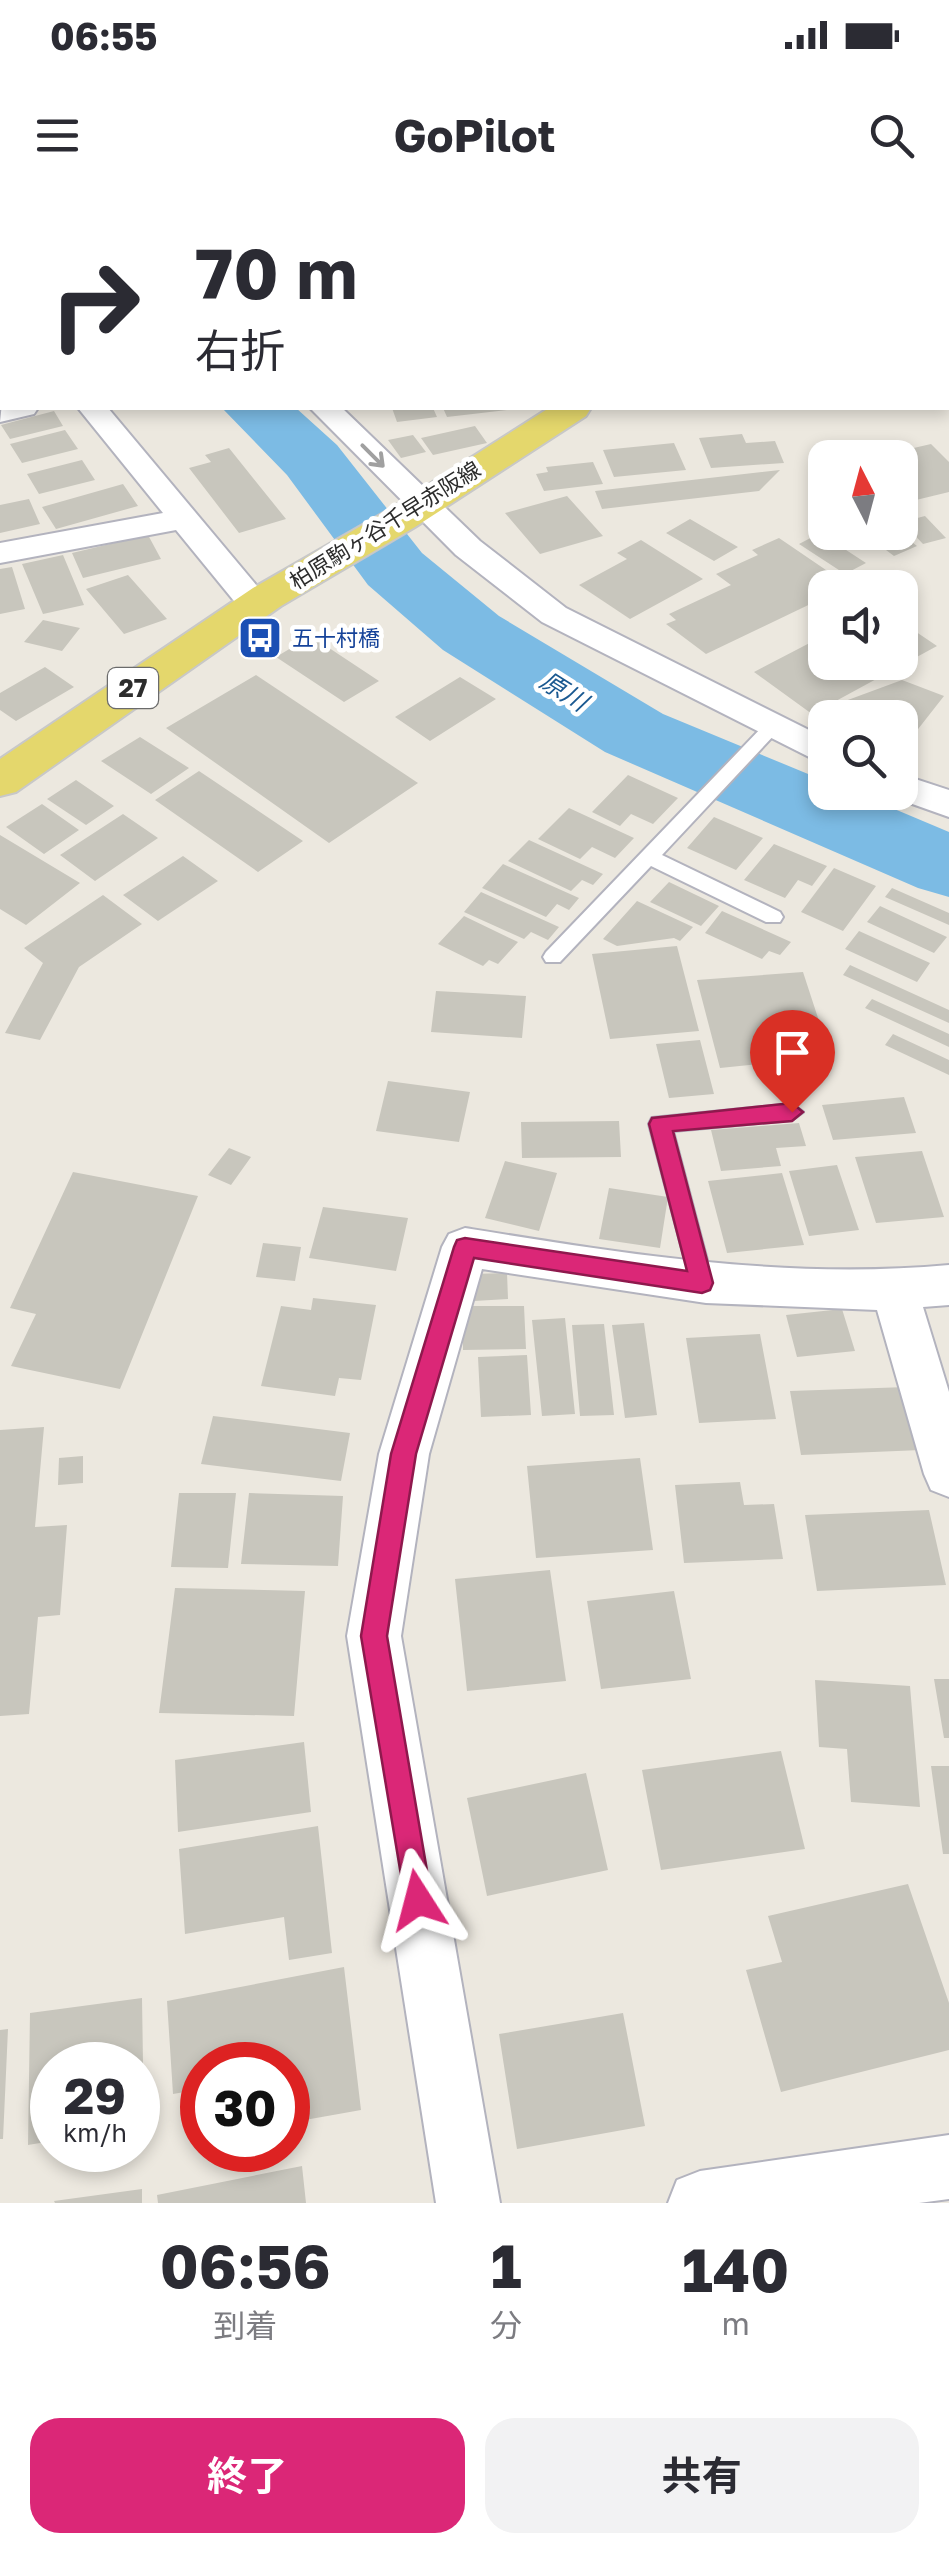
<!DOCTYPE html>
<html lang="ja">
<head>
<meta charset="utf-8">
<style>
	:root { --surface:#fff; --page:#f2f2f3; --text:#2b2b33; --muted:#7c7c81; --accent:#db2777 }
	body { margin:0; font-family:"Golos Text","Noto Sans JP",sans-serif; background:var(--page); color:var(--text); height:100vh; display:flex; flex-direction:column; font-size:38px; white-space:nowrap }
	* { box-sizing:border-box; margin:0 }
	p { font-size:32px; color:var(--muted) }
	.icon { flex:none; width:55px; height:55px; fill:none; stroke:currentColor; stroke-width:2; stroke-linecap:round; stroke-linejoin:round }
	.map { position:relative; height:2003px; overflow:hidden }
	.sheet { display:flex; flex-direction:column; background:var(--surface); flex:1 }
	.sheet>* { flex:none }
	.top-card { position:absolute; left:0px; top:0px; width:950px; height:210px; box-shadow:0 5px 15px #0003; background:#fff; color:var(--text); overflow:hidden }
	.needle { width:65px; rotate:354deg }
	.fabs { position:absolute; left:808px; top:240px; display:grid; gap:20px }
	.fabs a { display:grid; place-items:center; width:110px; height:110px; border-radius:20px; background:var(--surface); box-shadow:0 5px 15px #0003; font-size:50px }
	.speed { position:absolute; left:30px; top:1842px; display:flex; gap:20px; font-size:50px; font-weight:700; text-align:center }
	.speed>* { display:grid; place-content:center; width:130px; height:130px; border-radius:50%; background:var(--surface); box-shadow:0 5px 15px #0003; line-height:1 }
	.speed small { font-size:25px; font-weight:400 }
	.speed .limit { border:15px solid #d22; background:#fff; color:#111 }
	.pin { position:absolute; display:grid; place-items:center; width:85px; height:85px; color:#fff; margin:-102px -42px; border-radius:50% 50% 50% 0; rotate:-45deg; box-shadow:0 0 10px #0007 }
	.pin .icon { rotate:45deg }
	.me { position:absolute; width:110px; margin:-55px; rotate:351deg; stroke-linejoin:round; filter:drop-shadow(0 0 8px #0008) }
	.turn { display:flex; align-items:center; gap:35px; height:210px; padding:0 30px; font-size:45px }
	.turn .icon { width:130px; height:130px; stroke-width:2.5 }
	.turn b { display:block; font-size:70px; line-height:85px }
	.eta { display:flex; justify-content:space-evenly; align-items:center; height:170px; text-align:center }
	.eta b { font-size:60px; font-weight:700; line-height:70px }
	.button { display:flex; gap:20px; margin-top:auto; padding:20px 30px }
	.button a { flex:1; height:115px; border-radius:30px; background:var(--accent); color:#fff; font-size:40px; font-weight:700; line-height:115px; text-align:center }
	.button a+a { background:var(--page); color:var(--text) }
	.status { display:flex; justify-content:space-between; align-items:center; height:70px; padding:0 50px; background:var(--surface); direction:ltr }
	.status svg { height:28px; fill:currentColor }
	header { display:flex; justify-content:space-between; align-items:center; height:130px; padding:0 30px; background:var(--surface); font-size:45px; font-weight:700 }
	.map>svg:first-child { display:block }
</style>
</head>
<body>
<div class="status"><b>06:55</b><svg viewBox="0 0 49 12"><path d="M0 12V9h3v3zM5 12V6h3v6zM10 12V3h3v9zM15 12V0h3v12zM26 1h20v11H26zM47 4h2v5h-2z"/></svg></div>
<header><svg class="icon" aria-label="menu" viewBox="0 0 24 24"><path d="M4 6h16M4 12h16M4 18h16"/></svg>GoPilot<svg class="icon" aria-label="search" viewBox="0 0 24 24"><circle cx="10" cy="10" r="6"/><path d="M15 15l6 6"/></svg></header>
<div class="map">
<svg width="949" height="2003" viewBox="0 0 949 2003">
	<rect width="100%" height="100%" fill="#ece8df"/>
	<g fill="none" stroke-linecap="round" stroke-linejoin="round">
		<!-- river -->
		<path fill="#7cbbe4" fill-rule="evenodd" d="M 0,0 L 51,0 L 53,2 L 2,2 L 2,15 Z
			M 222,208 L 296,208 L 337,245 L 422,353 L 499,416 L 663,514 L 825,581 L 825,592 L 854,592 L 949,632 L 949,697 L 918,688 L 605,552 L 443,450 L 368,385 L 287,275 Z"/>
	</g>
	<!-- building -->
	<path fill="#c8c6bd" d="M 392,208 L 433,208 L 437,217 L 397,222 Z
		M 443,208 L 506,208 L 507,210 L 447,217 Z
		M 54,211 L 63,226 L 10,239 L 1,225 Z
		M 475,226 L 487,243 L 433,255 L 421,238 Z
		M 65,230 L 78,249 L 22,263 L 10,244 Z
		M 742,234 L 746,243 L 775,241 L 784,263 L 711,268 L 699,238 Z
		M 413,235 L 426,252 L 401,258 L 388,240 Z
		M 674,243 L 686,270 L 614,277 L 603,250 Z
		M 931,244 L 949,262 L 949,292 L 916,300 L 910,293 L 900,295 L 900,258 L 879,256 Z
		M 229,248 L 286,319 L 239,333 L 189,268 L 211,262 L 205,255 Z
		M 82,260 L 95,280 L 39,294 L 27,274 Z
		M 593,262 L 603,284 L 544,291 L 536,274 L 548,272 L 546,267 Z
		M 780,270 L 759,291 L 602,309 L 595,291 Z
		M 123,284 L 138,306 L 56,329 L 42,307 Z
		M 567,296 L 603,336 L 540,354 L 505,313 Z
		M 29,299 L 40,324 L 0,333 L 0,305 Z
		M 925,316 L 946,338 L 923,344 L 902,322 Z
		M 690,319 L 738,347 L 714,361 L 666,333 Z
		M 862,332 L 899,332 L 917,346 L 894,356 Z
		M 820,333 L 866,363 L 845,374 L 799,344 Z
		M 148,335 L 161,359 L 83,378 L 72,353 Z
		M 779,338 L 848,385 L 825,388 L 825,397 L 706,454 L 666,424 L 676,420 L 669,414 L 731,385 L 716,374 L 758,355 L 752,350 Z
		M 641,340 L 703,379 L 630,419 L 579,385 L 627,359 L 617,353 Z
		M 63,355 L 84,405 L 43,414 L 22,364 Z
		M 12,367 L 25,409 L 0,414 L 0,369 Z
		M 128,375 L 167,419 L 124,434 L 86,389 Z
		M 43,420 L 80,428 L 62,451 L 24,442 Z
		M 900,421 L 937,446 L 812,514 L 754,472 L 825,435 L 825,462 L 900,462 Z
		M 311,436 L 379,481 L 344,502 L 276,457 Z
		M 45,467 L 74,487 L 16,521 L 0,510 L 0,493 Z
		M 256,475 L 418,583 L 329,643 L 166,528 Z
		M 460,477 L 496,499 L 430,541 L 395,517 Z
		M 902,480 L 944,496 L 904,547 L 900,545 L 900,518 L 827,516 L 837,504 Z
		M 140,537 L 189,568 L 151,594 L 101,561 Z
		M 199,571 L 303,641 L 258,672 L 155,600 Z
		M 628,575 L 678,598 L 653,624 L 631,614 L 620,626 L 592,612 Z
		M 76,580 L 114,606 L 86,625 L 47,599 Z
		M 42,604 L 79,630 L 44,654 L 6,627 Z
		M 569,608 L 634,638 L 615,658 L 592,647 L 580,659 L 538,639 Z
		M 123,614 L 158,638 L 95,681 L 60,655 Z
		M 714,617 L 763,638 L 736,670 L 687,648 Z
		M 0,635 L 80,683 L 26,725 L 0,709 Z
		M 529,640 L 603,674 L 593,685 L 582,680 L 571,691 L 508,661 Z
		M 774,644 L 827,666 L 812,686 L 798,680 L 785,698 L 744,680 Z
		M 183,656 L 218,681 L 158,721 L 123,695 Z
		M 503,664 L 579,698 L 569,710 L 557,704 L 546,717 L 482,688 Z
		M 834,668 L 876,686 L 843,731 L 801,712 Z
		M 669,682 L 719,706 L 701,726 L 650,702 Z
		M 892,688 L 949,713 L 949,725 L 885,697 Z
		M 481,692 L 559,727 L 548,740 L 531,732 L 524,739 L 464,712 Z
		M 103,695 L 142,724 L 79,767 L 40,840 L 5,833 L 43,763 L 24,748 Z
		M 637,701 L 693,727 L 680,741 L 674,738 L 617,746 L 603,739 Z
		M 880,706 L 947,737 L 934,753 L 867,722 Z
		M 722,711 L 791,742 L 780,755 L 769,751 L 762,759 L 705,733 Z
		M 464,716 L 518,742 L 498,764 L 489,760 L 483,766 L 438,744 Z
		M 859,731 L 930,763 L 917,782 L 845,749 Z
		M 677,746 L 699,831 L 610,839 L 592,754 Z
		M 850,765 L 949,810 L 949,823 L 843,775 Z
		M 803,772 L 819,821 L 759,827 L 770,863 L 720,868 L 697,780 Z
		M 436,791 L 526,796 L 522,838 L 431,832 Z
		M 872,799 L 949,834 L 949,847 L 865,808 Z
		M 893,834 L 949,860 L 949,875 L 885,845 Z
		M 700,840 L 714,894 L 669,898 L 656,844 Z
		M 388,881 L 470,892 L 459,942 L 376,931 Z
		M 904,897 L 916,933 L 833,940 L 822,905 Z
		M 619,921 L 621,957 L 522,958 L 521,922 Z
		M 799,923 L 806,946 L 776,948 L 781,966 L 721,971 L 711,930 Z
		M 229,948 L 251,957 L 231,985 L 208,975 Z
		M 922,951 L 944,1017 L 876,1023 L 855,957 Z
		M 505,961 L 557,973 L 539,1031 L 485,1018 Z
		M 837,965 L 859,1030 L 809,1036 L 789,971 Z
		M 73,972 L 198,996 L 120,1189 L 11,1166 L 36,1114 L 10,1108 Z
		M 782,973 L 804,1045 L 727,1053 L 708,981 Z
		M 609,988 L 668,997 L 660,1048 L 599,1039 Z
		M 323,1007 L 408,1018 L 396,1071 L 309,1058 Z
		M 263,1043 L 301,1047 L 295,1081 L 256,1077 Z
		M 507,1073 L 508,1099 L 474,1101 L 472,1074 Z
		M 313,1098 L 376,1105 L 361,1180 L 339,1178 L 335,1196 L 261,1186 L 281,1106 L 311,1110 Z
		M 463,1106 L 524,1106 L 526,1149 L 463,1150 Z
		M 842,1109 L 855,1151 L 797,1157 L 786,1115 Z
		M 565,1118 L 575,1214 L 542,1216 L 532,1120 Z
		M 644,1123 L 657,1215 L 625,1218 L 612,1125 Z
		M 604,1124 L 614,1215 L 580,1216 L 572,1125 Z
		M 760,1134 L 776,1219 L 699,1223 L 686,1138 Z
		M 527,1155 L 531,1215 L 481,1217 L 478,1157 Z
		M 907,1187 L 921,1250 L 801,1255 L 790,1191 Z
		M 213,1216 L 350,1233 L 341,1281 L 201,1264 Z
		M 44,1227 L 35,1327 L 67,1325 L 60,1415 L 38,1417 L 29,1514 L 0,1516 L 0,1230 Z
		M 83,1256 L 83,1283 L 58,1285 L 59,1258 Z
		M 640,1258 L 653,1350 L 536,1358 L 527,1266 Z
		M 740,1282 L 744,1305 L 774,1304 L 783,1359 L 684,1363 L 675,1285 Z
		M 179,1293 L 236,1293 L 228,1368 L 171,1367 Z
		M 249,1293 L 343,1296 L 338,1366 L 241,1364 Z
		M 929,1310 L 946,1385 L 817,1391 L 805,1315 Z
		M 550,1370 L 566,1481 L 467,1491 L 455,1379 Z
		M 175,1388 L 305,1391 L 294,1516 L 159,1513 Z
		M 674,1391 L 691,1479 L 601,1489 L 587,1401 Z
		M 934,1479 L 949,1479 L 949,1538 L 944,1538 Z
		M 815,1480 L 910,1486 L 920,1607 L 851,1602 L 847,1549 L 819,1547 Z
		M 304,1542 L 311,1612 L 178,1632 L 175,1560 Z
		M 781,1551 L 805,1649 L 661,1670 L 642,1570 Z
		M 931,1566 L 949,1566 L 949,1654 L 943,1654 Z
		M 586,1573 L 608,1670 L 487,1696 L 467,1598 Z
		M 318,1626 L 332,1753 L 289,1760 L 284,1717 L 185,1734 L 179,1649 Z
		M 908,1684 L 949,1803 L 949,1850 L 781,1892 L 746,1770 L 782,1762 L 768,1716 Z
		M 344,1767 L 361,1910 L 288,1923 L 288,1865 L 202,1865 L 202,1889 L 173,1894 L 167,1801 Z
		M 142,1798 L 144,1928 L 138,1929 L 138,1865 L 52,1865 L 52,1941 L 28,1945 L 30,1813 Z
		M 623,1813 L 645,1926 L 517,1949 L 499,1834 Z
		M 8,1829 L 3,1939 L 0,1939 L 0,1830 Z
		M 302,1966 L 306,2003 L 158,2003 L 157,1995 Z
		M 142,1989 L 142,2003 L 55,2003 L 54,2001 Z"/>
	<g fill="none" stroke-linecap="round" stroke-linejoin="round">
		<defs>
			<path id="lane" d="M 772,521 L 781,527 L 778,531 L 662,655 L 780,712 L 783,717 L 780,722 L 766,722 L 651,666 L 560,762 L 546,762 L 543,757 L 546,752 L 766,523 Z
				M 792,904 L 803,912 L 792,920 L 673,931 L 713,1083 L 709,1090 L 701,1093 L 693,1090 L 649,924 L 652,918 Z"/>
			<path id="street" d="M 83,0 L 111,0 L 112,2 L 85,2 Z
				M 0,84 L 2,84 L 2,100 L 0,100 Z
				M 2,203 L 2,208 L 38,208 L 34,214 L 0,222 Z
				M 78,208 L 108,208 L 267,398 L 272,405 L 267,412 L 243,412 L 176,330 L 0,363 L 0,343 L 163,313 Z
				M 310,208 L 342,208 L 480,341 L 566,408 L 825,538 L 825,565 L 542,422 L 456,355 Z
				M 900,574 L 949,590 L 949,617 L 887,595 L 900,592 Z
				M 465,1028 C 627,1054 785,1080 949,1065 L 949,1105 L 923,1107 L 949,1192 L 949,1297 L 931,1290 L 924,1274 L 877,1110 L 706,1103 L 482,1069 L 429,1254 L 401,1436 L 500,2003 L 436,2003 L 347,1436 L 379,1254 L 442,1047 L 449,1034 Z
				M 949,1935 L 949,1999 L 919,2003 L 668,2003 L 677,1980 L 700,1971 Z"/>
			<path id="primary" d="M 639,0 L 671,0 L 672,2 L 640,2 Z
				M 549,208 L 591,208 L 586,216 L 415,327 L 281,406 L 16,592 L 0,596 L 0,559 L 253,388 L 387,311 Z"/>
		</defs>
		<!-- lane casing -->
		<use href="#lane" stroke="#b3b3be" stroke-width="4"/>
		<!-- street casing -->
		<use href="#street" stroke="#b3b3be" stroke-width="4"/>
		<!-- primary casing -->
		<use href="#primary" stroke="#c8c8c8" stroke-width="4"/>
		<!-- lane -->
		<use href="#lane" fill="#fff" fill-rule="evenodd"/>
		<!-- street -->
		<use href="#street" fill="#fff" fill-rule="evenodd"/>
		<!-- primary -->
		<use href="#primary" fill="#e4d76c" fill-rule="evenodd"/>
	</g>
	<!-- one-way arrows -->
	<defs><path id="oneway-shaft" d="M-6 0H5M1.5-3L5.5 0L1.5 3" fill="none" stroke-width="1.6" stroke-linecap="round" stroke-linejoin="round" transform="scale(2.5)"/></defs>
	<use stroke="#a0a0a0" href="#oneway-shaft" transform="translate(373 256) rotate(45)"/>
	<!-- route -->
	<path fill="#db2777" stroke="#8e194d" stroke-width="2.5" d="M 792,903 L 803,912 L 792,921 L 673,931 L 713,1083 L 710,1090 L 702,1093 L 474,1058 L 416,1254 L 387,1436 L 432,1700 L 428,1711 L 418,1715 L 407,1711 L 361,1436 L 391,1254 L 454,1047 L 457,1040 L 465,1038 L 687,1071 L 649,924 L 652,918 Z"/>
	<!-- icons -->
	<defs>
		<symbol id="bus-square" viewBox="-11 -11 22 22"><rect x="-9" y="-9" width="18" height="18" rx="4" fill="#1a4fb4" stroke="#fff"/><path d="M-5-6H5V4H4V6H2V4H-2V6H-4V4H-5ZM-3.5-4V0h7V-4ZM-3.5 1.2v1.5H-2V1.2ZM2 1.2v1.5H3.5V1.2Z" fill="#fff"/></symbol>
	</defs>
	<g fill-rule="evenodd">
		<use href="#bus-square" x="235" y="413" width="50" height="50"/>
	</g>
	<g text-anchor="middle" stroke-width="9" stroke-linejoin="round" paint-order="stroke">
		<!-- far-street labels -->
		<g font-size="22" fill="#2c2c2c" stroke="#fff">
			<text transform="translate(385 325) rotate(-32)" y="8">柏原駒ヶ谷千早赤阪線</text>
		</g>
		<!-- far-transit labels -->
		<g font-size="22" fill="#164399" stroke="#fff" text-anchor="start">
			<text x="292" y="446">五十村橋</text>
		</g>
		<!-- shield labels -->
		<rect fill="#fff" stroke="#6b6b6b" stroke-width="2.5" x="108" y="468" width="50" height="40" rx="8"/>
		<g font-size="25" font-weight="bold" fill="#2c2c2c">
			<text x="133" y="497">27</text>
		</g>
		<!-- far-water labels -->
		<g font-size="25" font-style="italic" fill="#1a5991" stroke="#fff">
			<text transform="translate(564 491) rotate(32)" y="9">原川</text>
		</g>
	</g>
</svg>
<div class="fabs">
<a><svg class="needle" viewBox="-14 -14 28 28"><path d="M0-13l5 13h-10z" fill="#e53935"/><path d="M0 13l5-13h-10z" fill="#7c7c81"/></svg></a>
<a><svg class="icon" aria-label="sound" viewBox="0 0 24 24"><path d="M4 9h4l5-4v14l-5-4H4zM17 9q2 3 0 6"/></svg></a>
<a><svg class="icon" aria-label="search" viewBox="0 0 24 24"><circle cx="10" cy="10" r="6"/><path d="M15 15l6 6"/></svg></a>
</div>
<div class="speed"><div>29<small>km/h</small></div><div class="limit">30</div></div>
<div class="pin" style="left:792px;top:912px;background:#d93025"><svg class="icon" aria-label="arrive" viewBox="0 0 24 24"><path d="M6 21V4h12l-3 4 3 4H6"/></svg></div>
<svg class="me" style="left:418px;top:1700px" viewBox="-20 -20 40 40"><path d="M0-17L14 15 0 8-14 15z" fill="#db2777" stroke="#fff" stroke-width="4"/></svg>
<div class="top-card">
<div class="turn"><svg class="icon" aria-label="right" viewBox="0 0 24 24"><path d="M7 20v-9h11M14 6l5 5-5 5"/></svg><div><b>70 m</b>右折</div></div>
</div>
</div>
<section class="sheet">
<div class="eta">
<div><b>06:56</b><p>到着</p></div>
<div><b>1</b><p>分</p></div>
<div><b>140</b><p>m</p></div>
</div>
<div class="button"><a>終了</a><a>共有</a></div>
</section>
</body>
</html>
